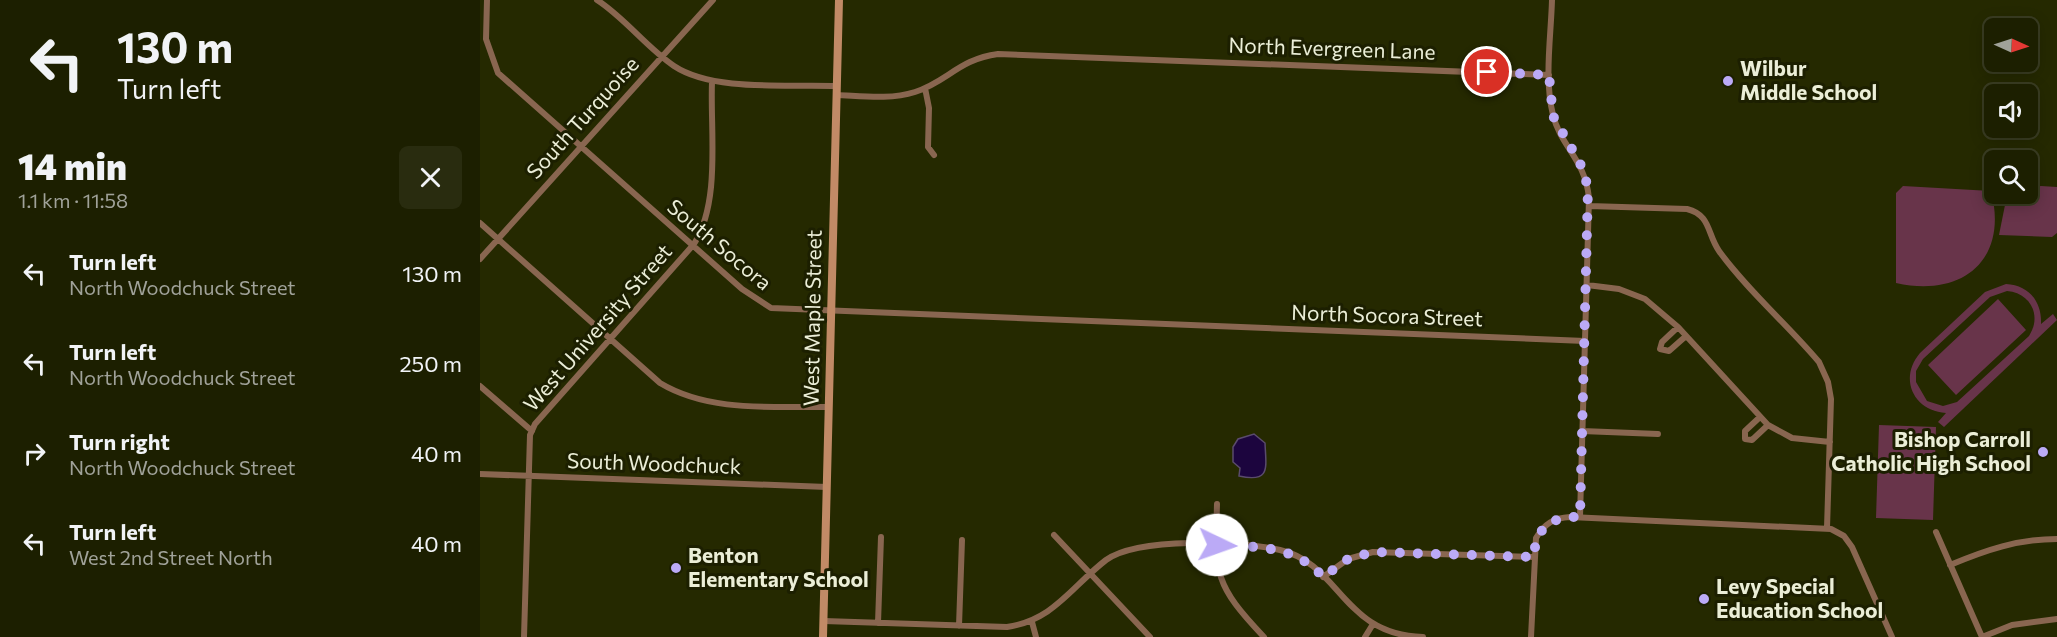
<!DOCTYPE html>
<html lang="en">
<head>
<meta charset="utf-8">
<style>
	:root { --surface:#1c1f00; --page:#292c0f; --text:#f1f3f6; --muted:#a0a299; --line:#3a3d22 }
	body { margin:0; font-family:Commissioner,sans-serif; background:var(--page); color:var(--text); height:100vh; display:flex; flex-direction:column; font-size:22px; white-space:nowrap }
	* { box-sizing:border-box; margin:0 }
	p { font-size:20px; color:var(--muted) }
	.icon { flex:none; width:33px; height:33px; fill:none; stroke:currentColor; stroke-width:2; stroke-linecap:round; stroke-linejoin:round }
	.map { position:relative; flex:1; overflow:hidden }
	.side { display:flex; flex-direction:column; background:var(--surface); width:480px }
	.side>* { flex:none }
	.banner { background:#1c1f00; color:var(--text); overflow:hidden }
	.needle { width:39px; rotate:93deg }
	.controls { position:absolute; left:1504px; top:18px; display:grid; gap:12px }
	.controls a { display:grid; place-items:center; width:54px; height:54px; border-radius:9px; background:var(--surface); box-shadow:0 3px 15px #0003,0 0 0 2px var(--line); font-size:30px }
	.pin { position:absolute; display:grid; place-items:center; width:51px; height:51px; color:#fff; margin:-26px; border:3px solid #fff; border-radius:50%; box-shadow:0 2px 6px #0007 }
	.me { position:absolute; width:66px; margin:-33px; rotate:93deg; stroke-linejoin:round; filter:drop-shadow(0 0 4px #0008) }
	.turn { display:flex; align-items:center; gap:21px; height:126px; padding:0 18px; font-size:27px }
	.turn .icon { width:78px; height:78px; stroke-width:2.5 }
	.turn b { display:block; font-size:42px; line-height:51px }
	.round { display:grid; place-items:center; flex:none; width:63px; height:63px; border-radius:9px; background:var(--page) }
	.headline { display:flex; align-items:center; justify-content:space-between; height:102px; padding:0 18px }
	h1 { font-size:36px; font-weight:800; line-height:45px }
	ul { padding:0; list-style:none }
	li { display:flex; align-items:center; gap:18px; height:90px; padding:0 18px }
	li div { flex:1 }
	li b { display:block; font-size:22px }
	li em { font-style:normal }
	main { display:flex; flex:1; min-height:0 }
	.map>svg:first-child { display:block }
</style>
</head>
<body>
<main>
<section class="side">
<div class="banner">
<div class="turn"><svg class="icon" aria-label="left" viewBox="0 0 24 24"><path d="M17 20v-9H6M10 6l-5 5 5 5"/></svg><div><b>130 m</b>Turn left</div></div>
</div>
<div class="headline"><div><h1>14 min</h1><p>1.1 km · 11:58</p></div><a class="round"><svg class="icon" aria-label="close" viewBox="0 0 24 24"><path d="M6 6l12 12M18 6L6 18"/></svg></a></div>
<ul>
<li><svg class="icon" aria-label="left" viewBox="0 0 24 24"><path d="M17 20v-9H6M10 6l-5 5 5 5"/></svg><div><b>Turn left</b><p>North Woodchuck Street</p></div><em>130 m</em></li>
<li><svg class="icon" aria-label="left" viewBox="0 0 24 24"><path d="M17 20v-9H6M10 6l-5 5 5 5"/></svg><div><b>Turn left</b><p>North Woodchuck Street</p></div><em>250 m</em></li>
<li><svg class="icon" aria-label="right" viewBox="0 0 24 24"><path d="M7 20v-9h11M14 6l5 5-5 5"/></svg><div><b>Turn right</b><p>North Woodchuck Street</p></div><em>40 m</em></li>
<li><svg class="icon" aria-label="left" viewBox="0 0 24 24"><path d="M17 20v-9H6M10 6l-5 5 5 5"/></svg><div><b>Turn left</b><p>West 2nd Street North</p></div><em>40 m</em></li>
</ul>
</section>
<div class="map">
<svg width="1577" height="637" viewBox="0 0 1577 637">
	<rect width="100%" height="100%" fill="#252900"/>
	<!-- green -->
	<path fill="#68344a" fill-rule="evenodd" d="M 1423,186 L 1511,191 C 1529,260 1482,298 1416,283 L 1416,193 Z
		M 1561,186 L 1577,187 L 1577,233 L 1572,237 L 1519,235 L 1525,205 L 1535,194 L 1548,194 L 1548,188 Z
		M 1526,284 C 1549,285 1562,302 1561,324 L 1573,314 L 1577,320 L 1464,427 L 1458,422 L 1466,413 C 1434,411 1418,379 1440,353 L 1505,292 ZM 1527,291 C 1551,293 1562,316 1549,336 L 1477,402 L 1463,406 L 1447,401 L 1436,382 L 1436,371 L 1443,359 L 1510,297 Z
		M 1518,299 L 1546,330 L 1476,395 L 1448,365 Z
		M 1399,425 L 1456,427 L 1453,520 L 1396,518 Z"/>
	<!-- water -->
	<path fill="#1c053e" stroke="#5a4b6c" stroke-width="1.5" d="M 774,434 L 785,443 C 786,468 791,483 759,476 L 760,468 L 753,462 L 753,447 L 758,439 Z"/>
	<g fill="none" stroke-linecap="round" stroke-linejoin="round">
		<!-- street -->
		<path stroke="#896650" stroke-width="6" d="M 7,0 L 6,39 L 18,73 L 262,289 L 291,308 L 1105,341
			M 117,0 C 145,18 166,47 194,66 C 233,92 309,84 357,86
			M 1072,0 C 1071,37 1064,79 1073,115 C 1081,147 1105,159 1109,198 L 1100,517
			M 445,88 L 449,108 L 448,147 L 454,155
			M 356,95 C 382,96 410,100 435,92 C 467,82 479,59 518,54 L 1069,75
			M 1109,206 L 1207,209 C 1231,215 1227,234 1239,251 C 1268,291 1307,324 1339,362 L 1348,382 L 1351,399 L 1347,528
			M 0,223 L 180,383 C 230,413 293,406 349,407
			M 0,259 L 233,0
			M 1107,285 L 1139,289 L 1165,299 L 1198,327 L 1288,425 L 1312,438 L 1350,442
			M 1198,327 L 1182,342 L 1180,349 L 1189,351 L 1206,336
			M 0,386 L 52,431
			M 1280,417 L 1265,431 L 1265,439 L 1272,440 L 1288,425
			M 1102,431 L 1178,434
			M 0,474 L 347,487
			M 737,504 C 735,575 734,584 784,637
			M 1456,532 L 1502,637
			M 574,535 L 670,637
			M 1470,565 C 1506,550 1538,539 1577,539
			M 843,577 L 868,559 L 893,552 L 1054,557
			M 344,621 L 527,627 C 574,620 591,587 626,560 C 658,537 762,541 800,550 C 861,564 862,635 943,637
			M 552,622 L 556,637
			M 398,623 L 401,537
			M 479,626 L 482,540
			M 44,637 L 50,435 L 55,424 L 214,244 C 241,201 230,131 232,82
			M 885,637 L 893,624
			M 1051,637 L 1056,538 C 1065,523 1074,518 1090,517 L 1351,529 L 1364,536 L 1372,547 L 1412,637
			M 1502,637 L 1532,625 L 1577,619"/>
		<!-- secondary -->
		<path stroke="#c18a66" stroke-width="8" d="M 343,637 L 359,0"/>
	</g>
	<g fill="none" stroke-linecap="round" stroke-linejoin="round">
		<!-- route -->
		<path stroke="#bbaaf6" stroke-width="10" stroke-dasharray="0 18" d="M 737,545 C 776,547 815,545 843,577 L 868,559 L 893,552 L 1054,557 C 1055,528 1071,516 1100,517 L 1108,187 L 1100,163 L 1073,116 L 1069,75 L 1007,72"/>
	</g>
	<!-- markers -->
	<g fill="#bbaaf6" stroke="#1c1f00" stroke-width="2">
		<circle cx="1248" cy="81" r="6"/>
		<circle cx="1563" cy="452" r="6"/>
		<circle cx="196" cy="568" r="6"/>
		<circle cx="1224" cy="599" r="6"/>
	</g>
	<g text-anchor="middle" stroke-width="6" stroke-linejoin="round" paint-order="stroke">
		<!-- street labels -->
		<g font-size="21" fill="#ebeed7" stroke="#1c1f00">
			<text transform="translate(852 49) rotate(2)" y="7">North Evergreen Lane</text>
			<text transform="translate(103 118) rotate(-48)" y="7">South Turquoise</text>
			<text transform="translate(239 245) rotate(40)" y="7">South Socora</text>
			<text transform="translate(907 316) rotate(2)" y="7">North Socora Street</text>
			<text transform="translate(333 318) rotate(-89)" y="7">West Maple Street</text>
			<text transform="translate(118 328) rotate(-49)" y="7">West University Street</text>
			<text transform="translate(174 464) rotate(2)" y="7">South Woodchuck</text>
		</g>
		<!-- poi labels -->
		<g font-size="21" font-weight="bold" fill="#ebeed7" stroke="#1c1f00" text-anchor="start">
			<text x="1260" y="76">Wilbur<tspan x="1260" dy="24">Middle School</tspan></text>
			<text x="1551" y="447" text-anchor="end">Bishop Carroll<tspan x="1551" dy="24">Catholic High School</tspan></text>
			<text x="208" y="563">Benton<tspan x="208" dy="24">Elementary School</tspan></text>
			<text x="1236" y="594">Levy Special<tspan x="1236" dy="24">Education School</tspan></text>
		</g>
	</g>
</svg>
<div class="controls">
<a><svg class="needle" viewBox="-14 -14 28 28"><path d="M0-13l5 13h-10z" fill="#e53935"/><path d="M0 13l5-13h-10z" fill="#a0a299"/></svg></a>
<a><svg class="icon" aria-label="sound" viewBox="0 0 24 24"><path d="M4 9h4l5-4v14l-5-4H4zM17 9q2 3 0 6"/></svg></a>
<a><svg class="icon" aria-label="search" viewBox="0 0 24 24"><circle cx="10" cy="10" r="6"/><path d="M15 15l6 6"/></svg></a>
</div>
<div class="pin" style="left:1007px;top:72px;background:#d93025"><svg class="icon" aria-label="arrive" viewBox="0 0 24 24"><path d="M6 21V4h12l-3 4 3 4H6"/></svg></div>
<svg class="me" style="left:737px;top:545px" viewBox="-20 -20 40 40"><circle r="19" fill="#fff"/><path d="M0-13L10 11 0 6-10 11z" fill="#bbaaf6"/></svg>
</div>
</main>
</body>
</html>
